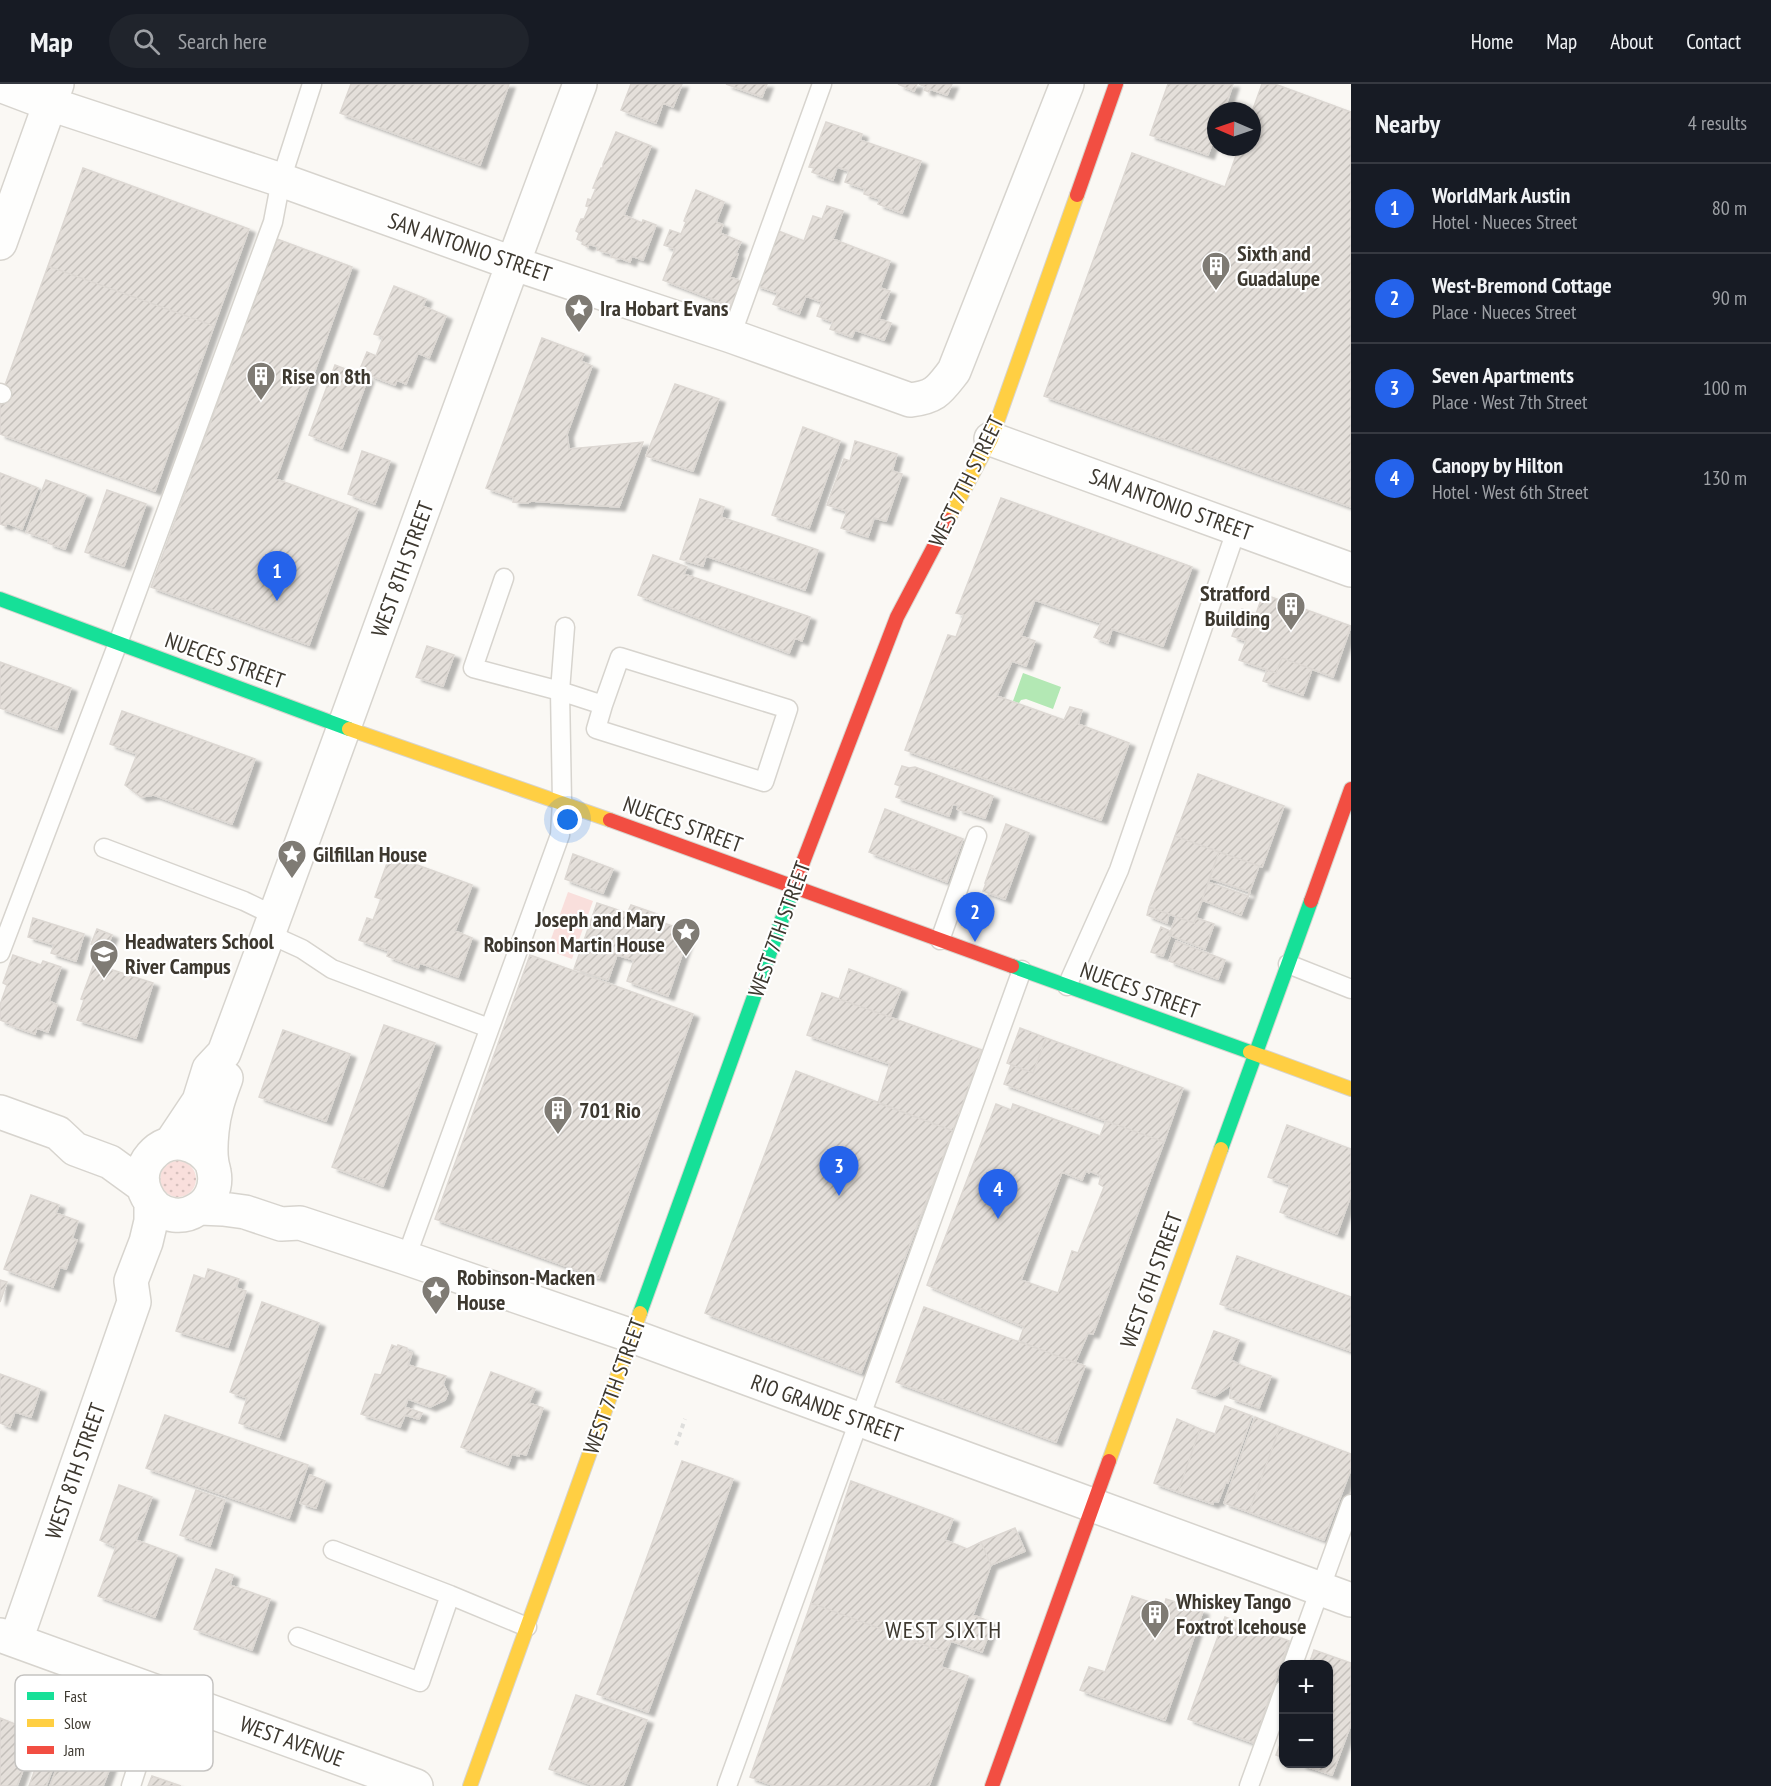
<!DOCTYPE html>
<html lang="en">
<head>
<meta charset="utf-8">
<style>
  body { margin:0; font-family:"PT Sans Narrow",sans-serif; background:#20242c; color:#f1f3f6 }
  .controls { position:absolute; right:18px; bottom:18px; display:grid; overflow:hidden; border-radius:12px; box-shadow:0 2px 4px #0004 }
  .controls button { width:54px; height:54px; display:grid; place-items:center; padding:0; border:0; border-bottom:2px solid #363941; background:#171b24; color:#f1f3f6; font:30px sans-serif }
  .compass { position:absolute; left:1207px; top:18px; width:54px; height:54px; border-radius:50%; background:#171b24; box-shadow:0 2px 4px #0004; rotate:272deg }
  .you { position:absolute; left:568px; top:736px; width:21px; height:21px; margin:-15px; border:4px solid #fff; border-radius:50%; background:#1a73e8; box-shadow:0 0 0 9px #1a73e833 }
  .badge { display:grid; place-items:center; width:39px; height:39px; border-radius:50%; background:#2563eb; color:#fff; font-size:20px; font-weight:700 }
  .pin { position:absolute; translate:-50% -50px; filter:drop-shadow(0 2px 3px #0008) }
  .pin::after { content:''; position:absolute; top:32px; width:21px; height:18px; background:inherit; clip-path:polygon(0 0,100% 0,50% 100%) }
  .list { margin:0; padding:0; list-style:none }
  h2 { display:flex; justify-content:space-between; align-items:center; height:78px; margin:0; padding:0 24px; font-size:26px }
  h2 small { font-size:20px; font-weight:400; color:#9ea1a6 }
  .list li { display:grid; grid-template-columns:39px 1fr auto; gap:18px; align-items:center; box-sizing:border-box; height:90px; padding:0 24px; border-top:2px solid #363941 }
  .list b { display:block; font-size:22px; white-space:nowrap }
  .list p { margin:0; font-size:20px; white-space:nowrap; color:#9ea1a6 }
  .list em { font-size:20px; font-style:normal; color:#9ea1a6 }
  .icon { flex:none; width:33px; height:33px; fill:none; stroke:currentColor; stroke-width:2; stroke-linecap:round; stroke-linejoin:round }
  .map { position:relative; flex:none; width:1351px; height:1702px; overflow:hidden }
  header { display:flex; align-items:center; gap:36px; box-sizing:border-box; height:84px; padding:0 30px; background:#171b24; border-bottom:2px solid #363941 }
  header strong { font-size:28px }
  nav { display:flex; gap:33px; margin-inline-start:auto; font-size:21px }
  .search { width:420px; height:54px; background:#20242c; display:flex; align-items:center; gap:15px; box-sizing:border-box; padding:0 21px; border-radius:33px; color:#9ea1a6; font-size:22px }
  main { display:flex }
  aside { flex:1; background:#171b24 }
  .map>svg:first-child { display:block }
  .grass { fill:url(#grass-dots) }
  .pitch { fill:#f9dfdc }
  .water { fill:#b3e8b4 }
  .building { fill:url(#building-hatch); stroke:#ddd8d3; stroke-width:1.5; fill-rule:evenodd; filter:url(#shadow) }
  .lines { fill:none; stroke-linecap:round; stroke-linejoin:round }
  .lane-casing { stroke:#d7d4ce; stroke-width:21 }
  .street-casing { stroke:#d7d4ce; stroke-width:36 }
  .fast-casing { stroke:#d7d4ce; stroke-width:16 }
  .slow-casing { stroke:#d7d4ce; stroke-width:16 }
  .jam-casing { stroke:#d7d4ce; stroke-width:16 }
  .path { stroke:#dededc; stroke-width:4; stroke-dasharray:4.5 4.5; stroke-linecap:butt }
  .lane { stroke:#fefefd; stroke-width:18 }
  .street { stroke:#fefefd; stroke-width:33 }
  .fast { stroke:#16e098; stroke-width:14 }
  .slow { stroke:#ffcf43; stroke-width:14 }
  .jam { stroke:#f24e42; stroke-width:14 }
  .labels { text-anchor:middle; stroke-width:4.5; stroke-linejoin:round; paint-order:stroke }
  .street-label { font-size:22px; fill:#3d382f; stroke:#fff }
  .poi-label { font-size:22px; font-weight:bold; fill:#3d382f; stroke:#fff; text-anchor:start }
  .neighbourhood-label { font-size:24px; letter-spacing:1.5px; fill:#3d382f; stroke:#fff }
  .key { fill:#fff; stroke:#c5c3c1; stroke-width:1.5 }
  .key-label { font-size:16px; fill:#3d382f }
</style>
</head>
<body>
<header>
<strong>Map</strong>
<div class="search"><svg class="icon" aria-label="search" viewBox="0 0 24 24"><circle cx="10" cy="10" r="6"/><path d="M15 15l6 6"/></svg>Search here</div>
<nav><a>Home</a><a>Map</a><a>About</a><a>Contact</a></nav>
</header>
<main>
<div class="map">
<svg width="1351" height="1702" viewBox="0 0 1351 1702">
  <defs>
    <pattern id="grass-dots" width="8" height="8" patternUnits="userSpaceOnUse" patternTransform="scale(1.5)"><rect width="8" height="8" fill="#f9dfdc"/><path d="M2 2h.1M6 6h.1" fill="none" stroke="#d6c0bd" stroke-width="1.8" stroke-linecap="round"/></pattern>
    <pattern id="building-hatch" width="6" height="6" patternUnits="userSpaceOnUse" patternTransform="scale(1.5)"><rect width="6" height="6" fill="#e4dfda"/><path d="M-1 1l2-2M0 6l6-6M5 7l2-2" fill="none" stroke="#c4c0bb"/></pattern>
    <filter id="shadow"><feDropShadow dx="6" dy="4" stdDeviation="1.5" flood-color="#0004"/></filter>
  </defs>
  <rect width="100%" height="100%" fill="#faf8f4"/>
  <path class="grass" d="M160 1095a18 18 0 1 1 36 0a18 18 0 1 1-36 0Z"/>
  <path class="pitch" d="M568 808 593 817 572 875 547 866Z"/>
  <path class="water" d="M1023 589 1061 603 1053 625 1026 615 1021 616 1019 619 1013 617Z"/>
  <path class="building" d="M351 0H509L480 81 340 29Z
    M631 0H682L673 23 663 19 656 39 621 26Z
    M726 0H767L762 13Z
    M898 0H917L914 7Z
    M919 0H952L947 11 930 5 929 8 924 6 926 3Z
    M1168 0H1233L1224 27H1216V49L1208 71 1150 51Z
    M1262 0H1275L1351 28V423L1044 312 1132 69 1225 103 1239 63H1252V28Z
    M826 38 862 50 860 56 921 77 902 129 878 120 880 115 864 110 865 105 845 98 849 87 837 83 833 96 812 88 814 84 809 83Z
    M616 48 651 62 624 131 642 139 643 136 656 141 643 176 632 172 630 178 620 174 619 175 611 173 612 170 597 166 598 163 589 160 588 163 582 160 583 158 577 155 579 149 576 147 581 135H584L589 123 586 122 588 115 591 116 596 104H593L601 84H603V80Z
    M83 84 249 145 214 242 48 182Z
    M696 106 724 118 716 138 723 141 720 149 741 158 736 169 738 170 730 193 743 198 733 223 663 196 675 165 664 161 670 146 681 150 686 138 684 137Z
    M827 122 843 127 833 155 890 177 880 204 890 207 879 235 891 239 884 256 855 246 852 253 830 245 833 238 817 232 822 218 806 212 799 230 773 220 778 209 755 201 776 146 804 157 813 132 822 135Z
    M277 155 352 183 276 395 358 425 309 561 151 503Z
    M48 182 214 242 155 407 0 350V315Z
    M394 202 426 215 423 222 446 232 429 274 418 269 406 300 397 296 395 301 369 291V289L360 285 367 268 376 272 383 253 374 250Z
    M542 254 584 270 581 277 592 282 567 350 569 365 643 358 619 423 531 417 528 419 513 418 514 414 486 404Z
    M335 281 368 294 342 364 309 351Z
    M675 300 719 315 693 387 646 372Z
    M803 343 840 357 809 444 772 431Z
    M855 357 897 370 892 387 902 390 886 437 874 434 868 453 841 444 847 427 827 421 844 375 850 377Z
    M362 367 390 377 375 420 348 410Z
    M0 389 38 404 22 445 7 439 6 442 0 440Z
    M46 396 86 411 65 465 48 459 49 456 26 448Z
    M107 406 146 420 124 482 85 468Z
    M1001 414 1192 483 1163 562 1112 545 1108 559 1094 553 1101 539 1035 516 1021 552 1035 557 1026 582 1012 577 997 612 1064 636 1070 623 1082 626 1078 640 1129 659 1101 736 905 666 948 551 956 553 964 531 956 529Z
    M700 415 724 423 721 433 818 466 805 506 706 472 703 482 680 475Z
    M653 471 687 483 684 490 810 533 802 557 795 554 789 569 638 511Z
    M1263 510 1351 542 1333 593 1282 574 1276 589 1239 576 1246 557 1232 552 1242 525 1256 530Z
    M427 562 454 571 443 602 416 593Z
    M1282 574 1312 585 1303 611 1263 597 1267 586 1276 589Z
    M0 578 71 604 57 645 0 624Z
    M122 627 255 675 232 740 154 711 141 713 125 701 137 670 110 660Z
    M902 682 909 684 915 683 993 712 985 734 957 725 959 722 953 720 949 732 896 713 900 702 895 700Z
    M1198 690 1284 722 1262 783 1175 752Z
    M885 725 963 755 947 798 869 768Z
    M1006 740 1029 749 1005 815 983 807 986 799H985Z
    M1175 752 1219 768 1194 839 1149 823Z
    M1219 768 1259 782 1248 812 1208 798Z
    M573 770 613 785 603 809 565 795Z
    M390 771 472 801 455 847 472 854 458 893 420 879 418 884 387 872 389 867 359 856 367 834 373 836 381 815 375 813Z
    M1210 794 1250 808 1241 831 1202 816Z
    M597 819 627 829 631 821 657 830 655 836 678 844 677 846 689 850 668 912 627 897 634 876 617 871 608 896 574 885Z
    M1149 823 1169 830 1167 839 1147 831Z
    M1176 833 1194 839 1196 834 1214 840 1205 865 1169 851Z
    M33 834 84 850 76 877 51 869 54 861 28 853Z
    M1161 843 1172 848 1163 872 1151 868Z
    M97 845 112 851 106 866 91 860Z
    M1176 857 1225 876 1218 895 1169 877Z
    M13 871 41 881 43 877 61 883 49 917 57 921 48 948 37 944 35 950 10 941 11 940 0 936V921L7 901 3 899Z
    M530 871 693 930 599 1194 435 1135Z
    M94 880 153 899 136 954 77 936 84 916 81 915Z
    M849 885 901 905 890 933 839 915Z
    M822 909 982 966 953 1047 878 1019 890 980 807 951Z
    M384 941 435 959 383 1102 332 1083Z
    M1020 944 1046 954 1033 989 1007 979Z
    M283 946 350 970 326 1037 259 1013Z
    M1046 954 1183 1004 1164 1058 1004 1000 1011 981 1033 989Z
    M796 987 953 1047 861 1289 705 1229Z
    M996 1020 1011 1026 1013 1020 1100 1052 1106 1037 1164 1058 1093 1250 1088 1249 1075 1279 1019 1257 1024 1243 927 1201ZM1086 1087 1089 1089 1090 1087 1101 1092 1099 1100 1104 1103 1078 1169 1072 1167 1058 1209 1021 1196 1062 1088 1082 1096Z
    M1287 1041 1351 1065V1111L1337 1150 1280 1128 1290 1101 1268 1093Z
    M31 1111 59 1121 56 1129 78 1137 72 1155 77 1156 66 1185 60 1183 53 1203 4 1185Z
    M1237 1172 1351 1213V1267L1220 1220Z
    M208 1185 239 1195 236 1204 246 1207 228 1263 176 1247 194 1191 205 1195Z
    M0 1196 7 1198 0 1218Z
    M262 1218 319 1239 279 1353 239 1339 247 1314 230 1308Z
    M924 1223 1085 1282 1056 1358 896 1298Z
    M1214 1247 1239 1256 1231 1276 1242 1282 1271 1292 1259 1324 1230 1314 1231 1301 1215 1312 1192 1304Z
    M392 1261 397 1263 398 1261 407 1264V1267L412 1269 408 1281 446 1292 443 1300 448 1309 445 1316 430 1323 408 1315 405 1323 422 1329 419 1335 405 1331 400 1343 361 1330 375 1290 381 1291Z
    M491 1288 535 1305 529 1319 543 1324 526 1371 520 1369 519 1372 512 1370 508 1381 461 1363Z
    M0 1290 40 1305 31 1333 15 1328 10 1343 0 1339Z
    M1225 1322 1252 1332 1228 1399 1226 1398 1218 1418 1214 1417 1213 1420 1178 1408 1200 1345 1215 1350Z
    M165 1331 308 1381 289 1434 146 1384Z
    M1255 1333 1280 1343 1249 1428 1224 1419Z
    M1177 1335 1200 1345 1178 1408 1154 1399Z
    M1280 1343 1351 1370V1385L1324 1456 1249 1428Z
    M682 1377 733 1395 648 1628 597 1610Z
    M310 1391 325 1397 316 1424 300 1419Z
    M851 1397 953 1435 945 1456 967 1465 981 1458 991 1481 973 1531 993 1539 982 1568 951 1557 946 1569 811 1519Z
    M119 1401 152 1413 136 1456 177 1471 155 1533 98 1512 116 1463 100 1456Z
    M196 1406 225 1416 210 1462 180 1451Z
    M1015 1444 1025 1467 991 1481 981 1458Z
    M216 1485 233 1491 230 1501 270 1515 252 1566 194 1545Z
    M1132 1512 1164 1523 1166 1515 1203 1527 1165 1636 1080 1606 1089 1583 1105 1588Z
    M811 1519 946 1569 941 1583 968 1592 929 1702H775L750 1693Z
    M1225 1533 1289 1557 1254 1659 1188 1635Z
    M1314 1566 1351 1579V1640L1332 1691 1300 1680H1328V1580H1309Z
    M576 1611 647 1636 623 1702H595L549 1685Z
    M0 1634 37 1649 17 1702H0Z
    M48 1650 64 1655 46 1702H29Z
    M1284 1650V1674L1276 1671Z
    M67 1658 101 1669 100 1672 113 1676 103 1702H50Z
    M152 1692 181 1702H148Z"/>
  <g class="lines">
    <g class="lane-casing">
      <path id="lane" d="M731 252 822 0
        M0 309 2 310
        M565 543 560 607 603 621 596 645 764 698 788 625 620 573 603 621
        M104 764 244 817 275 832
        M269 850 302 865 332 885 489 944
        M940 856 977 752
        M0 869 118 559 273 138 281 96 312 0
        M1288 880 1351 905
        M1067 902 1119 786 1237 444
        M406 1174 560 751 562 718 560 607 473 584 504 494
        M450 1511 527 1543
        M298 1553 420 1598 450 1511 333 1466
        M1293 1580 1351 1420
        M131 1702 146 1655 164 1610
        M727 1702 1022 886
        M1249 1702 1284 1606"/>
    </g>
    <g class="street-casing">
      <path id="street" d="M0 1 50 20 281 96 512 179 731 252 910 316C936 313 939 306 954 287L1067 0
        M0 159 57 0
        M991 355 1351 486
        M0 1028 58 1049 75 1065 110 1078 143 1102
        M171 1059 199 1017 209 985 224 969C345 647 458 322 580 0
        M212 1079C198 1058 169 1050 151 1072 132 1093 147 1128 174 1131 182 1132 190 1130 196 1126 210 1119 217 1103 214 1088 214 1087 212 1080 212 1079 210 1069 211 1057 212 1047 214 1027 219 1013 226 994
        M200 1124 223 1125 245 1128 281 1140 300 1139 406 1174 632 1252 1351 1516
        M0 1551 416 1702
        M16 1556 134 1218 131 1197 146 1158 151 1137V1118"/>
    </g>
    <g class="fast-casing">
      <path id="fast" d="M0 515 349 645
        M1012 882 1250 968
        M1221 1065 1311 817
        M640 1229 795 799"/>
    </g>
    <g class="slow-casing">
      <path id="slow" d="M948 436 991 355 1077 111
        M349 645 610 736
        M1250 968 1351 1005
        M1109 1377 1221 1065
        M470 1702 640 1229"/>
    </g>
    <g class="jam-casing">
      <path id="jam" d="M1077 111 1116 0
        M610 736 1012 882
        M795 799 897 533 948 436
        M1311 817 1351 705
        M992 1702 1109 1377"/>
    </g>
    <path class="path" d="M676 1361 685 1335"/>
    <use href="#lane" class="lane"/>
    <use href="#street" class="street"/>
    <use href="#fast" class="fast"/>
    <use href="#slow" class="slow"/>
    <use href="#jam" class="jam"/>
  </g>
  <defs>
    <g id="building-pin" transform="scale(1.5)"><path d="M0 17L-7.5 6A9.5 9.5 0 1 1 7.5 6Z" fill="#7f7b74" stroke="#fff"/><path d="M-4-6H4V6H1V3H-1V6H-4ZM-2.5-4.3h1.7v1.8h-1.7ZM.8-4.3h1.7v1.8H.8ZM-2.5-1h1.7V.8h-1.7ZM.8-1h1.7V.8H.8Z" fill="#fff"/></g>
    <g id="sight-pin" transform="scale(1.5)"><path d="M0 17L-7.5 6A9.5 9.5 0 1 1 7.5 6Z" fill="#7f7b74" stroke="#fff"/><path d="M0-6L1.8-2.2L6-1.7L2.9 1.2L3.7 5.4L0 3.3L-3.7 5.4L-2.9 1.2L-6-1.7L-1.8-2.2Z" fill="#fff"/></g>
    <g id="school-pin" transform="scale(1.5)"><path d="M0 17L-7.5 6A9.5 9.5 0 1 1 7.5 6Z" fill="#7f7b74" stroke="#fff"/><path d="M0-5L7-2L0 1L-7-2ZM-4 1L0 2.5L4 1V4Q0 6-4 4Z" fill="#fff"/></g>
  </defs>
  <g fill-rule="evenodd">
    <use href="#building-pin" x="1216" y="182"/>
    <use href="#sight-pin" x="579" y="224"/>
    <use href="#building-pin" x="261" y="292"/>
    <use href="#building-pin" x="1291" y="522"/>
    <use href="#sight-pin" x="292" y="770"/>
    <use href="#sight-pin" x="686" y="848"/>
    <use href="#school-pin" x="104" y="870"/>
    <use href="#building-pin" x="558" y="1026"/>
    <use href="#sight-pin" x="436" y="1206"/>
    <use href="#building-pin" x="1155" y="1530"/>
  </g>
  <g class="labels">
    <g class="street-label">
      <text transform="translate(470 163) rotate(19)" y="8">SAN ANTONIO STREET</text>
      <text transform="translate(966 397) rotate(-64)" y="8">WEST 7TH STREET</text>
      <text transform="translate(1171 420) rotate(20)" y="8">SAN ANTONIO STREET</text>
      <text transform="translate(402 485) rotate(-70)" y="8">WEST 8TH STREET</text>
      <text transform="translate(225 576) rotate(20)" y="8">NUECES STREET</text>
      <text transform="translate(683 740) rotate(20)" y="8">NUECES STREET</text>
      <text transform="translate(779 845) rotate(-70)" y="8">WEST 7TH STREET</text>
      <text transform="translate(1140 906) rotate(20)" y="8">NUECES STREET</text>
      <text transform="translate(1151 1196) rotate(-70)" y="8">WEST 6TH STREET</text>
      <text transform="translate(614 1302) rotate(-70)" y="8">WEST 7TH STREET</text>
      <text transform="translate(827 1324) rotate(20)" y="8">RIO GRANDE STREET</text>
      <text transform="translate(75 1387) rotate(-71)" y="8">WEST 8TH STREET</text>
      <text transform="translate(292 1657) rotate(20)" y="8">WEST AVENUE</text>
    </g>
    <g class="poi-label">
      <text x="1237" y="177">Sixth and<tspan x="1237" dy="25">Guadalupe</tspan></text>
      <text x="600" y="232">Ira Hobart Evans</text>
      <text x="282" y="300">Rise on 8th</text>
      <text x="1270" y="517" text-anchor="end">Stratford<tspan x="1270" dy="25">Building</tspan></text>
      <text x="313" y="778">Gilfillan House</text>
      <text x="665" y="843" text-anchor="end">Joseph and Mary<tspan x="665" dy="25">Robinson Martin House</tspan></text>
      <text x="125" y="865">Headwaters School<tspan x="125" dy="25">River Campus</tspan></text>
      <text x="579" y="1034">701 Rio</text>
      <text x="457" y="1201">Robinson-Macken<tspan x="457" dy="25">House</tspan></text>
      <text x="1176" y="1525">Whiskey Tango<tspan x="1176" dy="25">Foxtrot Icehouse</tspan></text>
    </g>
    <g class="neighbourhood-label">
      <text x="944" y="1554">WEST SIXTH</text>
    </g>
  </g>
  <rect x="15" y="1591" width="198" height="96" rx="9" class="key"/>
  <rect x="27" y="1608" width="27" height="8" fill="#16e098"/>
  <rect x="27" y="1635" width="27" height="8" fill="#ffcf43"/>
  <rect x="27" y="1662" width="27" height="8" fill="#f24e42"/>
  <g class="key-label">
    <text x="64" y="1618">Fast</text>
    <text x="64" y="1645">Slow</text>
    <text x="64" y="1672">Jam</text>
  </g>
</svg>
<div class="controls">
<button>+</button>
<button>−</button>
</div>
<svg class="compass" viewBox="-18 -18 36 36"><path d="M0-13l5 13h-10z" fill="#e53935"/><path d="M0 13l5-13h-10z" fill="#9ea1a6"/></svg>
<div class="you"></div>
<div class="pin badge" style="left:277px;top:517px">1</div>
<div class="pin badge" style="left:975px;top:858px">2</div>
<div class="pin badge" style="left:839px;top:1112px">3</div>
<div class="pin badge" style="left:998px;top:1135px">4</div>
</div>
<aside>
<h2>Nearby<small>4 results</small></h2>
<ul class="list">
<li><span class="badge">1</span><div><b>WorldMark Austin</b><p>Hotel · Nueces Street</p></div><em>80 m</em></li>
<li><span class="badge">2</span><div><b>West-Bremond Cottage</b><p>Place · Nueces Street</p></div><em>90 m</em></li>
<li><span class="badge">3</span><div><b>Seven Apartments</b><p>Place · West 7th Street</p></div><em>100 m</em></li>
<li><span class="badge">4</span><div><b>Canopy by Hilton</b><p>Hotel · West 6th Street</p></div><em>130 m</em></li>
</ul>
</aside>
</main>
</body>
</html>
